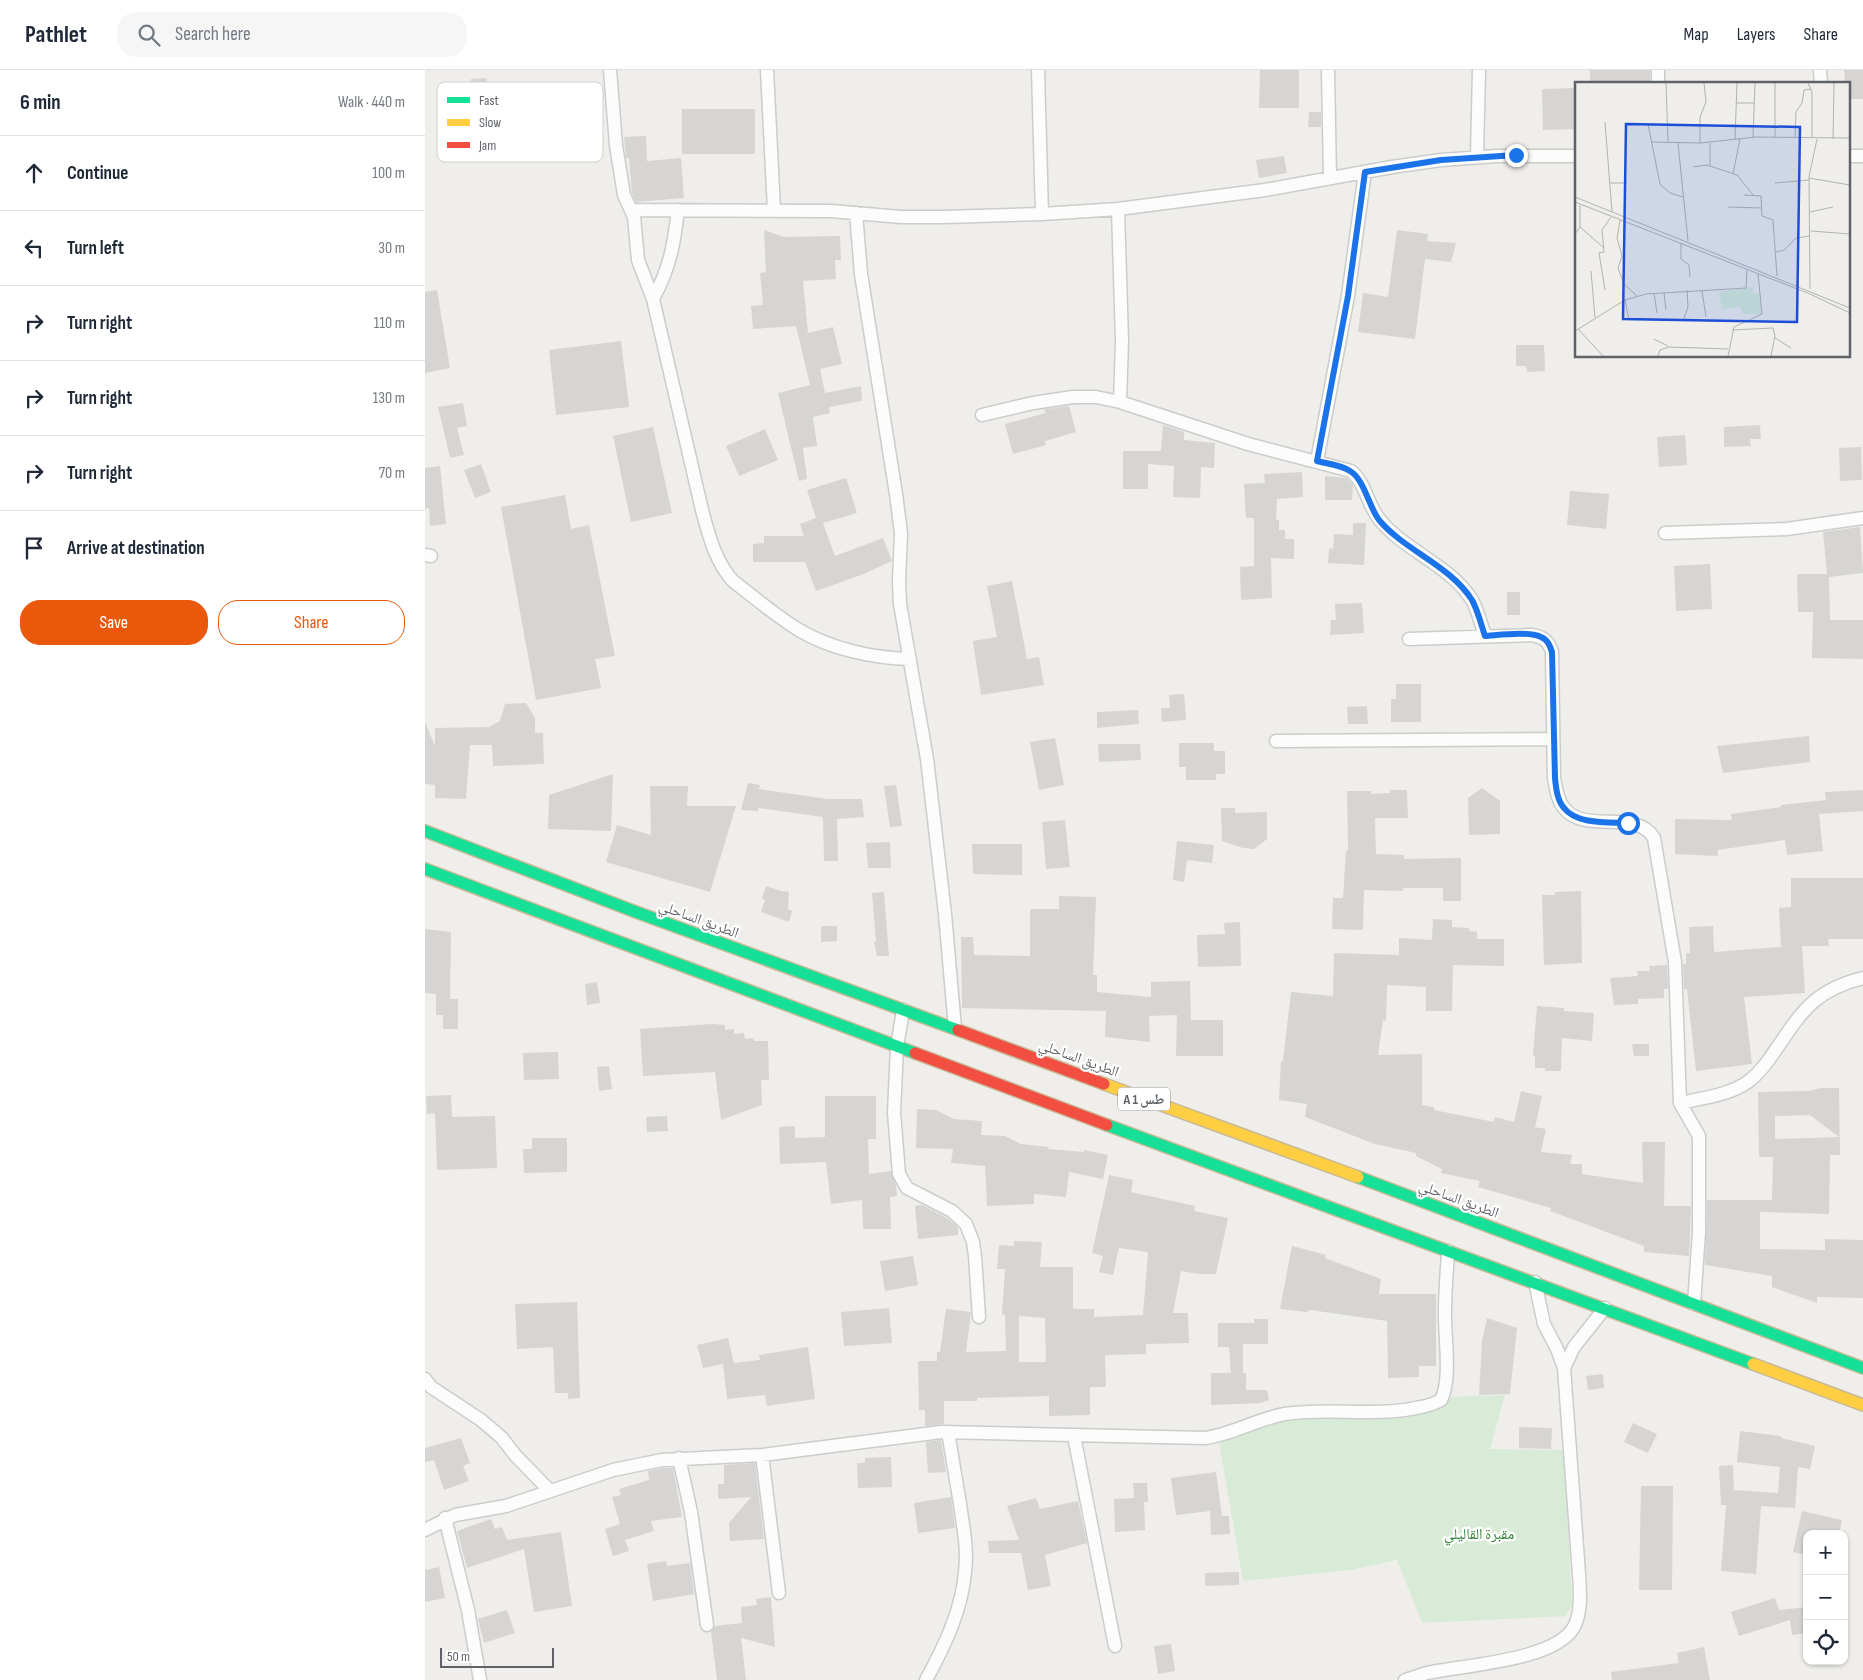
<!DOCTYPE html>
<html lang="en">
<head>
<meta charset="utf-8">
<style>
  body { margin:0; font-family:"Sofia Sans Condensed","Noto Naskh Arabic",sans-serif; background:#f6f6f7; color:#1f2937 }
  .controls { position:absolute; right:15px; bottom:15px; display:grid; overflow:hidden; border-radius:10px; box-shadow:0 1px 4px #0004 }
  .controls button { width:45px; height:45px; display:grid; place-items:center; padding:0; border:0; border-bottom:1px solid #e0e1e3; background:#fff; color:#1f2937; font:25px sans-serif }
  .scale { position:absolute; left:15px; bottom:12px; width:114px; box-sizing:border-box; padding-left:5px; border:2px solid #5f6368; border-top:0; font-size:14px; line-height:18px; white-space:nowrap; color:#5f6368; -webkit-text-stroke:4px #fff; paint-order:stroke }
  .stop { position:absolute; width:15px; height:15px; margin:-11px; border:4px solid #1a73e8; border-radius:50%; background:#fff }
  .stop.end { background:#1a73e8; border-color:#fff; box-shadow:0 1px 5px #0008 }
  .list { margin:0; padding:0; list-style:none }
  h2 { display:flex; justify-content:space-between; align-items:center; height:65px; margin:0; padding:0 20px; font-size:21px }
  h2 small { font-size:16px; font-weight:400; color:#747a83 }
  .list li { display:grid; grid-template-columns:32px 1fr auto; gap:15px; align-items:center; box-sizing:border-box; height:75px; padding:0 20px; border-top:1px solid #e0e1e3 }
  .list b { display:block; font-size:19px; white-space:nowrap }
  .list em { font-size:16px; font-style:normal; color:#747a83 }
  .actions { display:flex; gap:10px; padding:15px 20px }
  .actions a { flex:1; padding:11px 0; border:1px solid #ea580c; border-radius:20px; text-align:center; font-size:18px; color:#ea580c }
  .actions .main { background:#ea580c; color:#fff }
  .icon { flex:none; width:28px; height:28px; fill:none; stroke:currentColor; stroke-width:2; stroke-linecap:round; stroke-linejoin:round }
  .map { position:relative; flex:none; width:1438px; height:1610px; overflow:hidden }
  header { display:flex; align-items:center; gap:30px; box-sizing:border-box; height:70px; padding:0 25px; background:#fff; border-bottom:1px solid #e0e1e3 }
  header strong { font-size:24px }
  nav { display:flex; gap:28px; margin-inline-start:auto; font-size:18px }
  .search { width:350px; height:45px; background:#f6f6f7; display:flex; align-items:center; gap:12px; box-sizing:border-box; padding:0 18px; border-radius:20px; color:#747a83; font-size:19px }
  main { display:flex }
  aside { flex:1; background:#fff }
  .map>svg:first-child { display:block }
  .green { fill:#d8ebd6 }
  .building { fill:#d6d5d3; fill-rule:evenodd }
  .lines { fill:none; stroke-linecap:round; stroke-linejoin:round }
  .street-casing { stroke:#cbcccc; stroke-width:15 }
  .fast-casing { stroke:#c8b996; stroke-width:14 }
  .slow-casing { stroke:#c8b996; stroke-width:14 }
  .jam-casing { stroke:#c8b996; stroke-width:14 }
  .street { stroke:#fdfcfc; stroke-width:12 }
  .fast { stroke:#16e098; stroke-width:11 }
  .slow { stroke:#ffcf43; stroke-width:11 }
  .jam { stroke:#f24e42; stroke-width:11 }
  .route { stroke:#1a73e8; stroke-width:6 }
  .labels { text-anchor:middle; stroke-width:4.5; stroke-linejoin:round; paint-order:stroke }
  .shield { fill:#fff; stroke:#8f9295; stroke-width:1 }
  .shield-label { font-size:14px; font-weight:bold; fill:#5f6368 }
  .street-label { font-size:15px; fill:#5f6368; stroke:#fff }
  .park-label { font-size:15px; fill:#348238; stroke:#fff }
  .inset-road { fill:none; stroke:#b1b2b2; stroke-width:1 }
  .view { fill:#1d4ed8; fill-opacity:0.15; stroke:#1d4ed8; stroke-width:2.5 }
  .inset-edge { fill:none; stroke:#5f6368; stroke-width:2.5 }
  .key { fill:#fff; stroke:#cfd0d2; stroke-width:1 }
  .key-label { font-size:14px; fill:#5f6368 }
</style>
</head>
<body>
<header>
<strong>Pathlet</strong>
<div class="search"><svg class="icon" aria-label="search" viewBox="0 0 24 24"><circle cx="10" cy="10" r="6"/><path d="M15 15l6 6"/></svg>Search here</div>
<nav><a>Map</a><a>Layers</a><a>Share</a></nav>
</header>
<main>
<aside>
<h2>6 min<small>Walk · 440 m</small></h2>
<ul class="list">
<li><svg class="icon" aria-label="ahead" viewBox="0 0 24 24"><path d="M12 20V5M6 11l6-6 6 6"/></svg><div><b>Continue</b></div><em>100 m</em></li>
<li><svg class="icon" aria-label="left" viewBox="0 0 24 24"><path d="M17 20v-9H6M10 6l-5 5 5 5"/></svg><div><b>Turn left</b></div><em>30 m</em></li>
<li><svg class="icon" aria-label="right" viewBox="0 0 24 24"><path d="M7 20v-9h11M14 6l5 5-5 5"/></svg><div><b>Turn right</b></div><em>110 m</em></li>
<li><svg class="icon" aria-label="right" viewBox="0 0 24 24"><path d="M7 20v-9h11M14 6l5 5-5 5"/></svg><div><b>Turn right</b></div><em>130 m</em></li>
<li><svg class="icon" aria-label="right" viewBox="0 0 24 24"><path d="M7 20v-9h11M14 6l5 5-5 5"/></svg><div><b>Turn right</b></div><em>70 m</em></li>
<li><svg class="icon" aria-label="arrive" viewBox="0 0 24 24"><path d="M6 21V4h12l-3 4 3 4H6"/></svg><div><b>Arrive at destination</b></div></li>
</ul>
<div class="actions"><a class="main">Save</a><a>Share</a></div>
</aside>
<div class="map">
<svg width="1438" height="1610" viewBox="0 0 1438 1610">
  <rect width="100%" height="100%" fill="#efeeea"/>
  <path class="green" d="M1080 1325 1065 1379 1139 1380 1147 1535 1141 1546 997 1553 972 1490 925 1500 818 1511 794 1372 858 1349 914 1345 937 1349 984 1347 1004 1340 1028 1327Z"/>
  <path class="building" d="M835 0H874V38H834Z
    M1165 0H1225V11L1165 12Z
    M1419 0H1438V29H1424V14H1420Z
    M61 8 65 50 49 51 46 9Z
    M1152 18V59L1118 60 1117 19Z
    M257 39H330V84H257Z
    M884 42H896V57H883Z
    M221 66 222 91 256 88 259 128 211 132 207 123 204 88H201L199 67Z
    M859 86 862 103 834 108 831 90Z
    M339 160 359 167 415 166 416 190H410L411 209 378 211 383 263 408 257 417 294 395 299 400 323 436 316 437 331 404 337 405 343 388 347 392 376 378 378 382 409 374 411 353 323 385 315 371 256 328 259 326 236 338 235 335 203 341 202Z
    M972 160 1003 164 1002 171 1031 173 1026 192 1000 189 990 269 933 262 938 223 963 227Z
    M12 220 25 298 0 303V222Z
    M196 271 204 337 131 345 124 280Z
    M1091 275H1119L1120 301 1102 302 1101 296H1091Z
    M38 333 42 356 32 358 39 385 25 388 13 337Z
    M644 336 651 362 620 371 621 375 588 384 580 354 621 343 619 340 621 339Z
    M738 355 759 362V370L790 373 789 398 776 397 775 428 748 427 749 396 723 394V419H698V381H736Z
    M1335 355 1336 369H1325L1326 376 1299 377V357Z
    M228 357 247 443 206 452 188 366Z
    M340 359 353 390 314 406 301 376Z
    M1260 365 1262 395 1234 397 1232 367Z
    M1436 377 1437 410 1415 411 1414 378Z
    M56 394 66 422 50 428 39 400Z
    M15 396 21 454 5 456 4 438 0 439V398Z
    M877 402 878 427 852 429 851 450H854V460H860V469H869V489L846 488 847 528 816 530 815 497 829 496V448H821L819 414 840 413 839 404Z
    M900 406 922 408 928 415 927 430H900Z
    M421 408 432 443 398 453 410 486 458 468 467 491 436 505 391 521 380 492H328V474L339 473V466H379L375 454 391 448 382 420Z
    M1145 421 1184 424 1181 459 1142 455Z
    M140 425 146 459 164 455 190 586 170 589 176 618 111 630 76 437Z
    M928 453H941L939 495 903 493 904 478 908 479 909 464 928 465Z
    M1435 457 1438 503 1404 507 1405 550H1438V589L1387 588 1388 542H1373L1372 504H1402L1398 462Z
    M1285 494 1287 539 1251 541 1249 496Z
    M587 511 602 589 614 587 619 615 556 625 548 571 572 567 562 516Z
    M1082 522H1095V545H1082Z
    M937 533 939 563 905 565 906 550H911L910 534Z
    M971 614H996V652H966V629H971Z
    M759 624 761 650 737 652 736 638H745L744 625Z
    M101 633 110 648V663H118L119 694 68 696 67 675H45L41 729 10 728V715L0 714V652L10 676V658L64 657 75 651 80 634Z
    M942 636 943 654H923L922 637Z
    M713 640 714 654 672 658V642Z
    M1384 666 1385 692 1298 703 1292 676Z
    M630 668 639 715 614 720 605 672Z
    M754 673H789V681H800V704H791V710H761V697H754Z
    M673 674H715L716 690 674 692Z
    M188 704 186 761 123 759 124 725Z
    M323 713 335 715 334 719 402 729H437L439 747 412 749 413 791H399L398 747 333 738V741L316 740Z
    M471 715 477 756 465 757 459 716Z
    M225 716H263L262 736H311L285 822 181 792 192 755 226 765Z
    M1057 718 1075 731V764L1044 765 1043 728Z
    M965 720H982L983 748H950L951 784 979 785V789L1036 788V831H1018V818H978V821L939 820 938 860 907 859 908 828H918L921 781H923L922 721H946V724L965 723Z
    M1438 720V741L1394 744 1398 781 1362 785 1360 770 1293 780V786L1250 784V749L1307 750 1306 744 1356 737V735L1401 730 1400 722Z
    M796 738H810V743L842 742V769L829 779 818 778 797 771Z
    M640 750 645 797 621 799 617 752Z
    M752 771 789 775 787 793 762 790 759 812 748 810Z
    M465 772 466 798H443L441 773Z
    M547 774H597V805L548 804Z
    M1366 808H1438V869H1403L1404 876H1377L1380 923 1319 927 1327 994 1271 1001 1262 919H1259L1258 894H1261V883H1265L1264 857 1288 856 1289 882 1356 877 1354 838 1366 837Z
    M341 816 356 821 364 822 363 839 367 841 364 852 336 842 340 830 337 829Z
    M1156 821 1157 893 1119 895 1117 825H1130V822Z
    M459 822 464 886H452L449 872H451L447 823Z
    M634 826 671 827 668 905H672V922L726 927V912L765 911 766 950H798V986H751L752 945 724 946 725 972 680 967 681 941 537 938 536 867H548L549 885 605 886V839H634Z
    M1008 849 1027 850V857L1044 858V861L1052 862V869H1079V896L1028 895 1027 941H1001V917L962 915 961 951 958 950 953 985 997 984V1035L1009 1037V1040L1069 1052 1070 1047 1089 1052 1096 1021 1117 1026 1110 1057 1121 1059 1116 1082 1147 1085 1145 1094H1157V1104L1218 1113 1217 1072H1240L1239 1136H1266L1264 1186 1219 1182V1176L1125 1141 1126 1138 1053 1117 1055 1111 1016 1103 1017 1099 991 1086V1083L950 1074 880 1047 882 1034 854 1030 856 991H858L866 922 908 926 909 883 974 885V868L1007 870Z
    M815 852 816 896 773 897 772 865 800 864 799 853Z
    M396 856H412V871L396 872Z
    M0 859 26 862 25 929H33V959H18V945H11V924L0 923Z
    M1242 895 1243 919H1239V928L1213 929V934L1189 935 1185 908 1213 906 1212 901H1225L1224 896Z
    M172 912 175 933 162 935 160 914Z
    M1112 936 1139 938V941L1169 943 1167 971 1137 968 1136 1001H1120V998H1110V986H1108Z
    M287 954 300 955V960L309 959V964L319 963 320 969 328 968 329 971H343L344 1010H336L337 1035 296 1050 290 1002 218 1006 215 959Z
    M1207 974H1224V986H1209Z
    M133 982 134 1009 99 1010 98 983Z
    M184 996 187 1019 174 1021 172 997Z
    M1396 1018H1414L1415 1085H1405L1404 1144 1335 1142V1179L1400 1180V1169L1438 1170V1228L1392 1227V1233L1347 1217V1206L1280 1195 1282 1130H1347L1348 1087H1334L1333 1022 1384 1021ZM1385 1045 1414 1067 1350 1069V1046Z
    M26 1025 27 1047 70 1046 72 1098 12 1100 10 1043 2 1044 1 1026Z
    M400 1026H451V1069H443L444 1104 466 1101 471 1115 472 1126 465 1127 466 1159H438L437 1130 406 1134 401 1092 355 1094 354 1057 370 1056V1068L400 1067Z
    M492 1039 511 1040 529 1049 557 1051 556 1065 580 1066 596 1074 624 1077 623 1079 659 1082V1080L683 1085 678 1109 644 1102 641 1127 609 1124V1134L562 1136 560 1096 526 1093 528 1079 491 1078Z
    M242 1046 243 1061 222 1062 221 1047Z
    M107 1068H142V1102L99 1103 98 1079H107Z
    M684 1105 708 1110 706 1122 770 1136 769 1141 803 1148 791 1204H774L756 1201 748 1243H763L764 1273 721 1274V1284L680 1285 681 1317H665V1345L624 1346V1326L552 1328V1331H519V1354L500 1356V1340H494L493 1291H512V1282H515L521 1239 546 1242 541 1282 581 1281 580 1245 577 1244 580 1199H572L574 1175 589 1176V1171L617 1172 615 1197H648V1239H669V1247L718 1245 723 1182 694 1178 688 1205 674 1202 678 1186 667 1183ZM594 1246 620 1248 621 1292H594Z
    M497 1135 522 1148 533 1157V1165L493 1169 490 1136Z
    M867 1176 901 1185 900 1188 956 1209 954 1224H1011V1296H994V1307L963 1308 962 1251 885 1240 882 1242 855 1239Z
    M488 1186 493 1215 460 1221 455 1191Z
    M152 1232 155 1328 143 1329V1323H130L128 1277 92 1279 90 1234Z
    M464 1238 467 1273 419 1276 416 1242Z
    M1062 1248 1092 1258 1085 1324 1054 1325 1057 1271Z
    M829 1249H843V1274H818V1303H821V1320H842L844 1330 836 1333 786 1335V1303H806L804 1277H793V1253H829Z
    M303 1268 309 1293 335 1290 334 1285 383 1277 390 1329 342 1336 340 1325 302 1329 298 1294 278 1298 272 1275Z
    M1178 1304 1179 1318 1163 1320 1161 1306Z
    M1208 1353 1232 1364 1223 1383 1199 1372Z
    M1094 1357 1127 1358 1126 1379 1094 1378Z
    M1315 1361 1356 1366V1368L1390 1376 1385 1399 1373 1397 1370 1438 1336 1436 1331 1504 1296 1501 1301 1435H1296L1294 1396 1308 1395 1309 1420 1353 1423 1355 1397 1312 1392Z
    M36 1368 45 1393 38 1396 44 1411 19 1420 9 1390 0 1392V1378Z
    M516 1370 521 1402 503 1403 501 1372Z
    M466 1387 467 1417 433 1418 432 1393H440V1388Z
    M330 1393 339 1469 305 1471 304 1453 326 1427 293 1429V1414H299V1395Z
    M238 1398H248L257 1447 226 1451 229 1461 200 1470 204 1481 188 1486 180 1459 195 1454 187 1427 196 1425 194 1419 224 1410 223 1401Z
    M791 1402 797 1446H804L805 1464 786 1465 785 1441 751 1445 746 1408Z
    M708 1413H722L723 1432H719L720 1460 690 1462 689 1429 709 1428Z
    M1216 1416H1248L1247 1520H1214Z
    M526 1427 530 1458 493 1463 489 1433Z
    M611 1428 615 1439 653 1431 662 1473 620 1485 626 1516 603 1520 596 1483H564L563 1471 594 1470 582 1436Z
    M1377 1441 1417 1450 1414 1464H1382V1485L1368 1482Z
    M66 1449 70 1459 77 1457 82 1470 136 1462 147 1536 109 1542 99 1479 42 1498 32 1461Z
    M241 1491 242 1496 265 1493 269 1524 228 1531 222 1494Z
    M14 1497 20 1528 0 1532V1500Z
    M814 1502V1515L780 1516V1503Z
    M346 1527 350 1577 316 1568 321 1610H292L286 1562 290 1556 317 1553 316 1537 332 1535 331 1529Z
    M1350 1528 1354 1540 1382 1537V1563L1367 1565 1365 1550 1314 1566 1306 1542Z
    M82 1540 90 1563 59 1573 53 1549Z
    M746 1574 750 1601 733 1604 729 1576Z
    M1279 1577 1285 1610H1187L1186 1602 1254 1593 1252 1583Z"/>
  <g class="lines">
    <g class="street-casing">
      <path id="street" d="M185 0 191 75 199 125 209 147 213 190 228 229 277 440C284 466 290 491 308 511 330 528 351 546 374 560 406 579 447 588 485 589
        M342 0 349 140
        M613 0 617 144
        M903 0 905 108
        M1233 0V14
        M1395 0 1396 14
        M1052 86 1054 0
        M1424 86H1438
        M693 139 697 271 695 332
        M207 140 406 141 476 147H519L617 144 693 139 840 120 967 97 1016 90 1072 86H1152
        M431 143 436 204 471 424 476 463 474 512 475 534 502 689 520 844 530 958
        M228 229C245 198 249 174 253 140
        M557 345 608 333 648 327H671L695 332 823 374 926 401C941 413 942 435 955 450 980 481 1025 495 1047 530 1053 541 1056 554 1060 566
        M892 391 923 226 940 102
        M1240 463 1362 459 1438 448
        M0 485 6 486
        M984 569 1107 565C1119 567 1124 572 1127 582L1129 708C1131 718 1132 730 1139 738 1160 765 1211 738 1229 768L1250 892 1255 1033 1274 1066V1162L1269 1234
        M851 671 1128 669
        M478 940 472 977 469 1043 474 1104 482 1118 527 1141 541 1154 548 1172 550 1186 554 1247
        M1255 1033C1277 1028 1306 1025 1324 1011 1337 1001 1345 988 1354 975 1379 938 1393 919 1438 908
        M1139 1298 1149 1277 1180 1238
        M0 1309 6 1317 56 1350 77 1368 90 1385 125 1421
        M649 1366 690 1576
        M337 1385 354 1523
        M254 1388 266 1442 282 1555
        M20 1448 43 1540 55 1610
        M0 1460 30 1445 81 1436 188 1400 237 1390 337 1385 516 1362 780 1368C808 1364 832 1349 860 1344 904 1337 947 1347 991 1338 1000 1336 1008 1335 1016 1330 1027 1309 1019 1264 1020 1240 1020 1221 1022 1201 1023 1181
        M501 1610C519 1577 537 1540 540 1502 543 1479 538 1456 535 1434 531 1410 527 1386 523 1362
        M980 1610C988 1608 995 1605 1002 1603 1038 1595 1130 1591 1149 1557 1157 1541 1155 1521 1154 1504L1139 1298 1132 1279 1119 1254 1110 1212"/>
    </g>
    <g class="fast-casing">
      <path id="fast" d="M0 761 211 842 533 960
        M0 799 490 983
        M682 1055 1328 1294
        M933 1107 1438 1298"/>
    </g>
    <g class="slow-casing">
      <path id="slow" d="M679 1014 933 1107
        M1328 1294 1438 1335"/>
    </g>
    <g class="jam-casing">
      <path id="jam" d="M533 960 679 1014
        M490 983 682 1055"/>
    </g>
    <use href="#street" class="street"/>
    <use href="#fast" class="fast"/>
    <use href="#slow" class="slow"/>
    <use href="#jam" class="jam"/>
  </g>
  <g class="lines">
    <path class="route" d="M1091 85 1016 90 940 102 923 226 892 391C903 394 916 395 925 401 939 409 944 437 954 450 980 481 1025 495 1047 530 1053 541 1056 554 1060 566 1075 565 1103 561 1116 567 1123 570 1125 576 1127 582L1130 708C1131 718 1132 730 1139 738 1152 755 1184 752 1203 753"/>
  </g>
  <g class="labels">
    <rect class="shield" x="693" y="1017.5" width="52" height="23" rx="4"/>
    <g class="shield-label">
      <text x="719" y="1034">A 1 طس</text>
    </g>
    <g class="street-label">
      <text transform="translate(274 849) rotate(20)" y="5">الطريق الساحلي</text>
      <text transform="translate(654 988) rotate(20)" y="5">الطريق الساحلي</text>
      <text transform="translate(1034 1129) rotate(20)" y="5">الطريق الساحلي</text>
    </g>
    <g class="park-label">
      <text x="1054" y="1469">مقبرة القاليلي</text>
    </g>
  </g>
  <g transform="translate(1150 12)">
    <rect width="275" height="275" fill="#efeeea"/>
    <path d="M179 205 177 211 186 212V232H169L165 225 147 227 144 210Z" fill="#d8ebd6"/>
    <path class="inset-road" d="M91 1 93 60M233 1 237 10V56M161 21H179M30 40 37 130M73 42 85 102 95 111 108 115M178 55 180 1M200 55V1M220 56 221 30 227 21 229 8 236 7M160 57 162 1M258 57 259 1M76 60 125 61 181 55 275 56M103 61 113 159M125 61V35L131 20 129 1M135 84V61M118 85 132 83 162 93 178 113M158 92 165 57M234 96 275 103M35 101H51M200 101 234 98M169 113 186 114 187 134 198 138 202 194M0 115 275 226M0 120 235 212 275 231M153 125 186 126M235 130 258 125M45 138 42 156 47 174 43 186 49 202 63 215M5 145 29 166M236 149 275 152M0 152 5 145V123M106 161V177L114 183 115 195M201 170 209 168 221 156 235 154M16 189 20 236M235 207 234 95 242 57M30 208 24 171 29 170 27 148 36 135M127 209 131 235M79 211 82 231M89 211 91 228M50 218 54 238M108 239 113 225 112 208M3 247 28 274M157 248 198 246 200 254 196 274M0 249 50 218 71 212 171 206 172 188M200 256 216 266M79 257 93 264M83 274 85 268 94 265 153 267M153 274 159 245 187 232 183 192"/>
    <path class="view" d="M51 42 225 45 222 240 48 237Z"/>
    <rect width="275" height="275" class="inset-edge"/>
  </g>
  <rect x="12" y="12" width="166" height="80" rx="8" class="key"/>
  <rect x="22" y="27" width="23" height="6" fill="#16e098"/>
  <rect x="22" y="49" width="23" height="7" fill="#ffcf43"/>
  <rect x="22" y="72" width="23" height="6" fill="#f24e42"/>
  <g class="key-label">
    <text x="54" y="35">Fast</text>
    <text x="54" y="57">Slow</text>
    <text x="54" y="80">Jam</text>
  </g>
</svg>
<div class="controls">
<button>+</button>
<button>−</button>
<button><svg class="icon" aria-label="locate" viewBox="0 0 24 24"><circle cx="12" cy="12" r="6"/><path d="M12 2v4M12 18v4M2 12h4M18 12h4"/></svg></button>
</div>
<div class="scale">50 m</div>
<div class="stop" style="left:1203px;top:753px"></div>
<div class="stop end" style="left:1091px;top:85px"></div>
</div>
</main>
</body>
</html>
